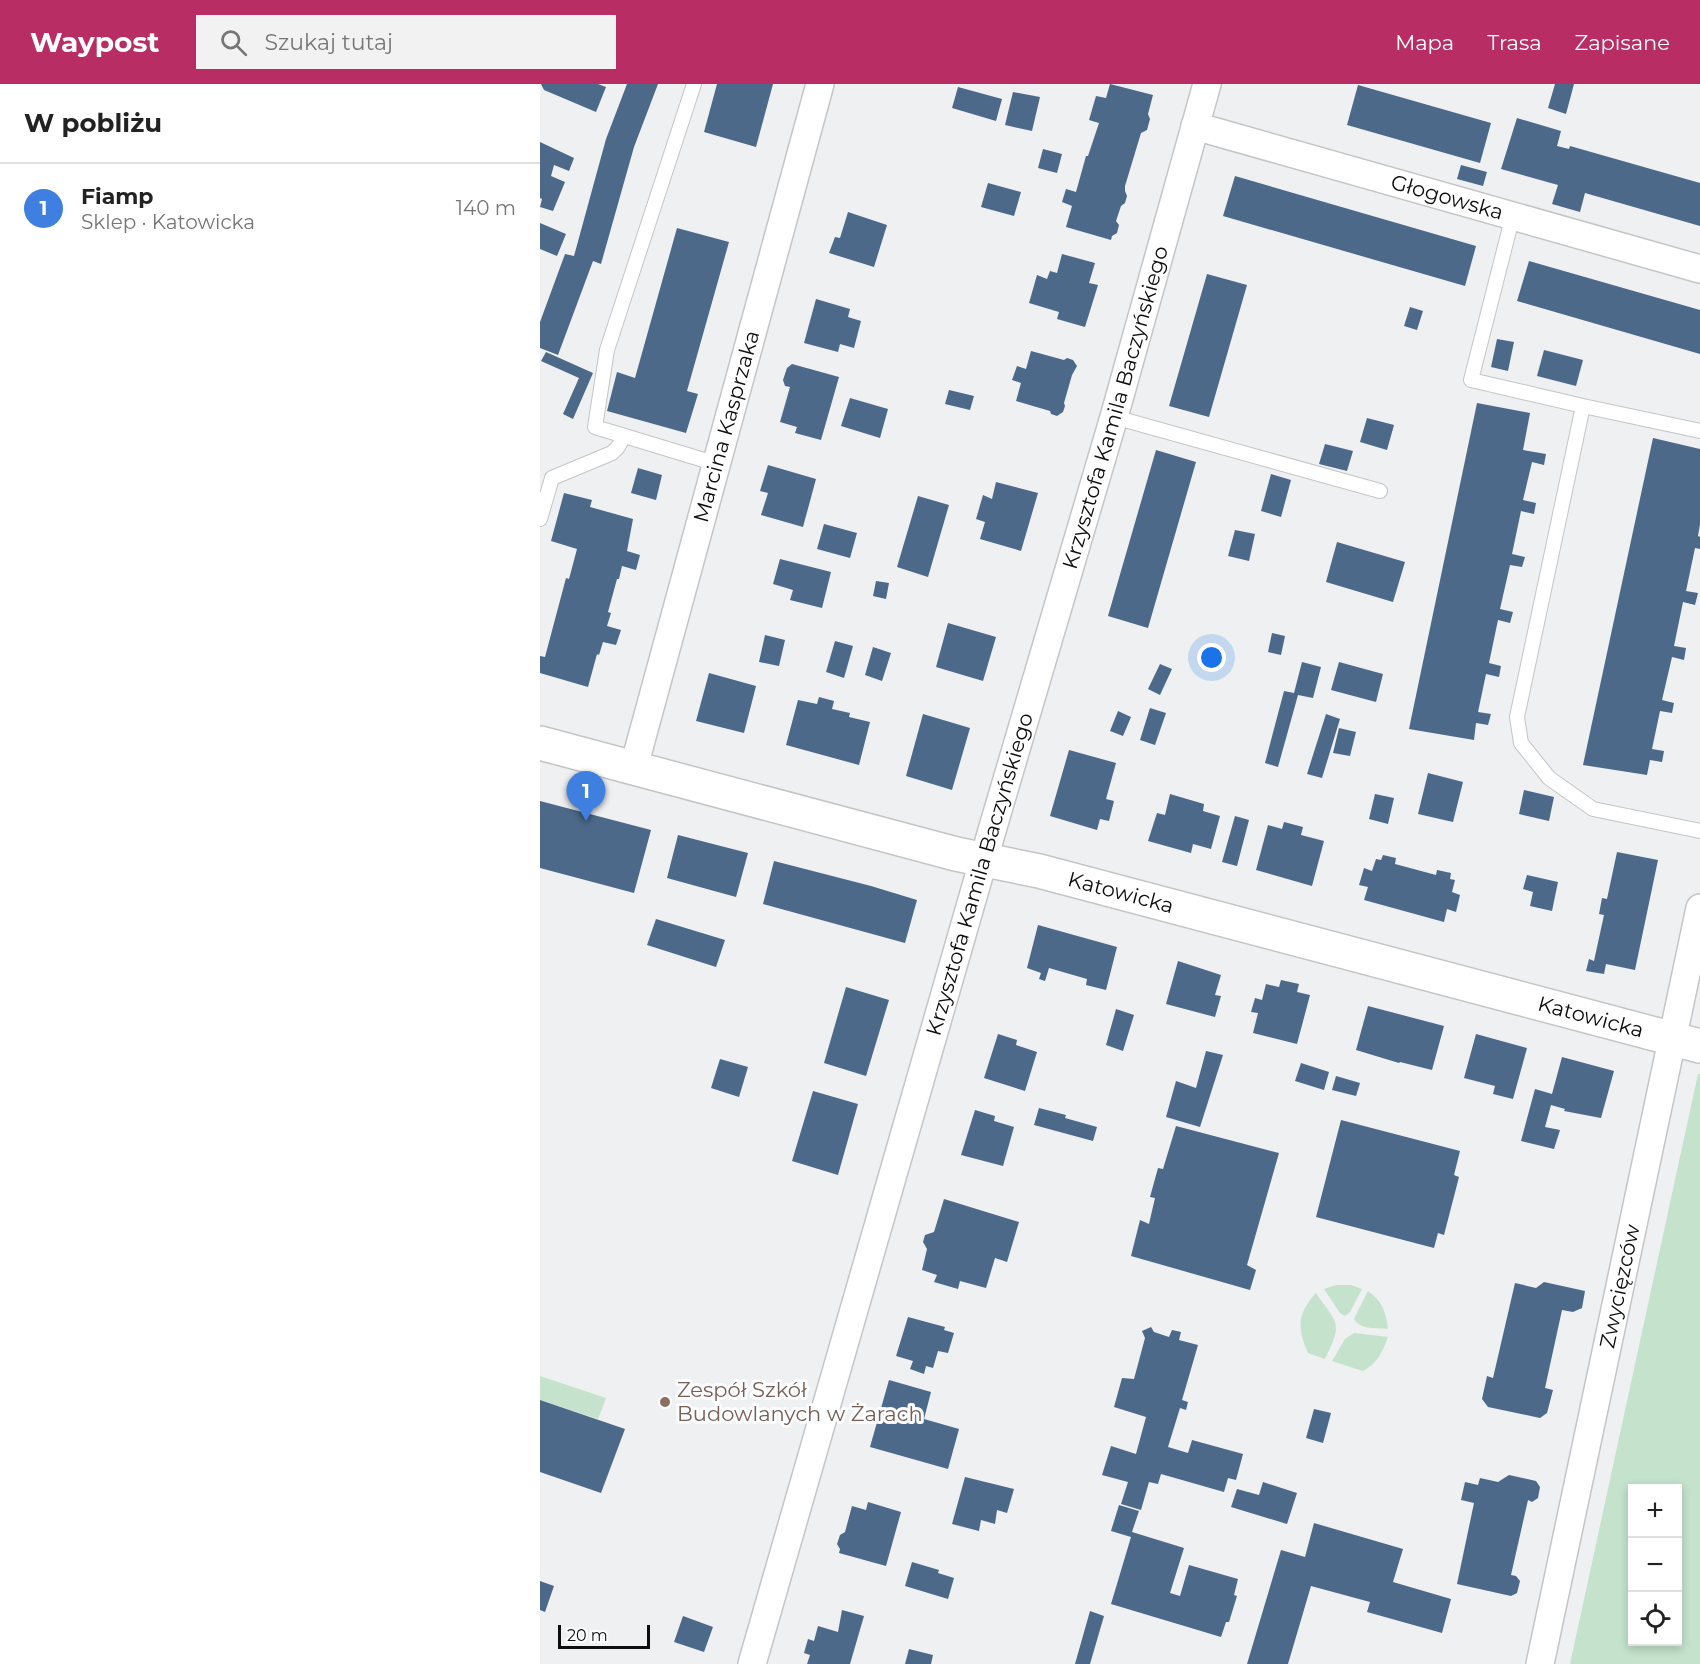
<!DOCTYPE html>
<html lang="pl">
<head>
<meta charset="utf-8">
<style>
  body { margin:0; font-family:Montserrat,sans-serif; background:#f2f2f2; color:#222 }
  .controls { position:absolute; right:18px; bottom:18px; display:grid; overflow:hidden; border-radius:0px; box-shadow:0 3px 9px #0003 }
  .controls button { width:54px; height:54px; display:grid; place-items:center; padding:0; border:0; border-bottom:2px solid #e0e0e0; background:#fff; color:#222; font:30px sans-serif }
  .scale { position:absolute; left:18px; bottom:15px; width:92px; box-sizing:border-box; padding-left:6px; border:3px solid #0e0e0f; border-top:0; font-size:16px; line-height:21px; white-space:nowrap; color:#0e0e0f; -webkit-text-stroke:4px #fbfdff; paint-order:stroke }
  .you { position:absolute; left:672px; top:574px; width:21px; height:21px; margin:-15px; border:4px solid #fff; border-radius:50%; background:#1a73e8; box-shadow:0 0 0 9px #1a73e833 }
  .badge { display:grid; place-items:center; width:39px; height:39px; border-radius:50%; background:#b92d65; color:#fff; font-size:20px; font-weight:700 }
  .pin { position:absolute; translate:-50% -50px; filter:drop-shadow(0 2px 3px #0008) }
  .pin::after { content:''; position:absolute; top:32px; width:21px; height:18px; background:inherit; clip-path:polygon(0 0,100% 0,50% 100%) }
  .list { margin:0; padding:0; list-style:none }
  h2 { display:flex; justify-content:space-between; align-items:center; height:78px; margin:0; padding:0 24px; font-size:26px }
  h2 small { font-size:20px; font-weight:400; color:#767676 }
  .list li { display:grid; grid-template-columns:39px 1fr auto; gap:18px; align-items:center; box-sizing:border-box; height:90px; padding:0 24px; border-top:2px solid #e0e0e0 }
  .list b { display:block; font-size:22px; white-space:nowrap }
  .list p { margin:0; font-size:20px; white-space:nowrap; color:#767676 }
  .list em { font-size:20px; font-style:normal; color:#767676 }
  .icon { flex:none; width:33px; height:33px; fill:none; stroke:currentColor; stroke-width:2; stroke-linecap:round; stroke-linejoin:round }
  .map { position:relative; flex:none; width:1160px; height:1580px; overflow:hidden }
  header { display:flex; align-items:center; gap:36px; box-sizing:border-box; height:84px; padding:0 30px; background:#b92d65; color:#fff }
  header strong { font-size:28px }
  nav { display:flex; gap:33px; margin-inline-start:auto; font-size:21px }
  .search { width:420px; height:54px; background:#f2f2f2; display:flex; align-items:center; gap:15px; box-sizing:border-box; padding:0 21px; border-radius:0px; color:#767676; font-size:22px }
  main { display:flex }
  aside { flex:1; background:#fff }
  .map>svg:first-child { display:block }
  .green { fill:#c4e2cc; fill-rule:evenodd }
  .building { fill:#4c6989 }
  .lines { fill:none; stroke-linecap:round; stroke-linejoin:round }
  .service-casing { stroke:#c4c5c7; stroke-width:16 }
  .minor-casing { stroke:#c4c5c7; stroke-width:30 }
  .tertiary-casing { stroke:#c4c5c7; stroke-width:36 }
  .service { stroke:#fff; stroke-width:14 }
  .minor { stroke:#fff; stroke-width:27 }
  .tertiary { stroke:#fff; stroke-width:33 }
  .education-dot { fill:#8d6e63; stroke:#fbfdff; stroke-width:2 }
  .labels { text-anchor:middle; stroke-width:6; stroke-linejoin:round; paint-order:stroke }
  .street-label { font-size:21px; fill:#0e0e0f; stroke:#fbfdff }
  .education-label { font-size:21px; fill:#785e54; stroke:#fbfdff; text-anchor:start }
</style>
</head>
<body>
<header>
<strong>Waypost</strong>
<div class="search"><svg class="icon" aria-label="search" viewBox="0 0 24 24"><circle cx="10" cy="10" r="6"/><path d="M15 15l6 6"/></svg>Szukaj tutaj</div>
<nav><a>Mapa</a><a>Trasa</a><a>Zapisane</a></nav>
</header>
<main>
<aside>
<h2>W pobliżu<small></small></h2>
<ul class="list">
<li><span class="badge" style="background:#3f7fe0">1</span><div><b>Fiamp</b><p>Sklep · Katowicka</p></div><em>140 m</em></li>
</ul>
</aside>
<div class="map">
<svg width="1160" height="1580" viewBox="0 0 1160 1580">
  <rect width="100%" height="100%" fill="#eef0f2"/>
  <path class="green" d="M1158 990H1160V1580H1030ZM1092 1404H1138V1558H1092Z
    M796 1201H811L822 1205 810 1228 805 1232 800 1229 784 1205Z
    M828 1207C842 1217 846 1228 848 1245 836 1244 821 1246 814 1235Z
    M776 1209C798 1241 803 1238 785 1275L768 1269C757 1244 757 1230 776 1209Z
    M814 1249 848 1253C843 1267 837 1280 823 1287L792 1277 805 1255Z
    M0 1292 66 1314 58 1335 0 1316Z"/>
  <path class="building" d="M1 0H58L66 3 56 28 4 6Z
    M87 0H118L94 63 61 180 53 177 18 271 0 264V238L25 170 34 172 66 55Z
    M177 0H233L216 63 164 48Z
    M570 0 613 11 608 30 610 35 607 46 601 49 585 102V107L587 112 585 119 581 122 576 137 579 141 577 149 572 152 571 156 526 143 532 122 522 118 526 105 536 108 546 72H548L559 39 549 36 556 12 566 14Z
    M1015 0H1034L1026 30 1008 24Z
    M818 1 951 39 940 79 807 41Z
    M418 3 462 15 456 37 412 24Z
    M473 8 500 13 492 47 465 41Z
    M977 34 1021 47 1017 62 1029 65 1030 62 1160 99V142L1045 109 1040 128 1012 120 1018 101 961 85Z
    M0 58 34 74 29 87 14 81 11 92 25 98 13 127 0 123 2 115 0 114Z
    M503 65 522 70 517 89 498 84Z
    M921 81 947 88 943 102 917 95Z
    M695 92 936 162 925 202 683 132Z
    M448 99 481 108 474 132 441 123Z
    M308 128 347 141 334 183 289 169 295 153 300 154Z
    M0 139 26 150 17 172 0 165Z
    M137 144 189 158 147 307 158 310 146 349 67 327 77 288 95 294Z
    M522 170 555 179 549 199 558 201 545 243 517 235 519 228 489 219 497 191 507 195 510 187 517 189Z
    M989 177 1160 226V270L977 217Z
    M667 190 707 201 669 333 629 322Z
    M276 215 310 225 308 233 321 237 314 264 300 260 298 268 264 259Z
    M870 223 883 227 877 246 864 242Z
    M957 255 974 258 968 287 951 283Z
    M1004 266 1043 276 1036 302 997 292Z
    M491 267 524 276 527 274 533 276 537 282 532 291 524 319 525 322 523 328 517 332 511 330 510 327 476 317 481 299 472 296 477 282 486 285Z
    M6 268 53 289 33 335 23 330 39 294 1 277Z
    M252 280 299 293 281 356 255 349 257 343 240 338 250 303 245 302 243 296 247 284Z
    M409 306 434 312 430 326 405 320Z
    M310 314 348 325 340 354 301 342Z
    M937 319 990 329 983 366 1006 370 1004 381 992 378 983 416 996 419 994 430 981 427 972 470 985 473 982 483 970 481 960 525 973 528 970 539 958 536 949 579 961 582 959 593 946 590 938 628 951 630 948 641 936 639 934 656 869 645Z
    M827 334 854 341 847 366 820 358Z
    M1113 354 1160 365V440L1158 452 1160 453V465L1155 464 1146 507 1158 509 1155 521 1143 518 1134 562 1146 564 1144 576 1132 573 1122 616 1134 619 1132 629 1120 627 1112 665 1124 667 1122 678 1110 676 1107 691 1043 681Z
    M785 360 813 367 807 387 779 380Z
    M616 366 656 378 608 544 568 532Z
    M228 381 276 395 263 443 221 431 228 409 220 407Z
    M98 384 122 391 116 416 91 409Z
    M731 390 751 396 741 433 721 427Z
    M456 398 498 409 481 467 440 455 445 438 436 435 443 411 452 415Z
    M24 409 52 416 50 423 93 435 87 467 100 471 96 486 82 482 79 495H77L68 528 71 529 67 542 81 546 76 561 63 558 59 571 57 570 48 603 0 589V572L5 573 26 494 29 495 37 465 11 457Z
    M378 412 409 421 388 493 357 483Z
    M284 440 317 449 310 474 277 465Z
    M695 446 715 450 709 477 688 472Z
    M797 458 865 478 853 518 786 498Z
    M240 475 291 488 282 524 250 516 253 506 233 500Z
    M336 497 349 499 346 515 333 512Z
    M408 539 456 553 443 597 396 583Z
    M732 549 745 552 741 571 728 568Z
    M225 551 245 556 239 582 219 578Z
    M295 557 313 562 304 594 286 588Z
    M333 563 351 569 342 597 325 591Z
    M762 578 781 583 773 614 758 611 738 683 725 679 744 607 754 609Z
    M799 578 843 590 836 618 791 606Z
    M620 580 632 585 620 611 608 605Z
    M169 589 216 602 204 649 156 637Z
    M279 613 294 617 292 625 310 629 309 633 330 638 319 681 246 661 258 616 277 620Z
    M610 624 626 629 615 661 600 656Z
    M578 627 591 633 583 652 570 647Z
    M383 630 430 644 412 706 366 692Z
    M786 630 800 635 782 694 767 690Z
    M799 644 816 648 810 672 793 669Z
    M529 666 576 679 566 715 574 717 569 737 560 735 557 746 510 732Z
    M888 689 923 698 913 738 878 730Z
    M984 706 1014 713 1009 737 979 730Z
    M630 710 664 720 663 727 680 732 671 765 653 760 651 769 608 757 617 729 625 731Z
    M835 710 854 714 848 740 829 735Z
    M0 717 111 746 94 809 0 784Z
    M695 732 709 736 697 782 682 778Z
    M744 738 763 743 761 751 784 757 772 802 716 786 728 741 742 745Z
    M138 751 208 769 196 813 127 794Z
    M1077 768 1118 776 1095 886 1066 880 1064 890 1046 887 1049 875 1054 877 1064 831 1059 830 1062 814 1067 815Z
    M843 771 856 774 855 780 896 791 897 786 911 789 910 795 915 796 912 808 920 811 916 828 907 825 904 838 824 816 828 803 819 801 824 784 832 787 836 775 841 776Z
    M234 777 331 802 377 816 365 859 223 820Z
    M987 791 1018 798 1012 827 990 822 993 808 983 805Z
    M116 835 185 856 176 883 107 861Z
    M498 841 577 863 566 906 546 901 547 895 509 884 505 897 499 895 501 889 487 884Z
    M638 877 681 891 675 911 681 912 675 933 626 920Z
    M741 896 759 900 757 908 770 911 757 960 713 949 718 929 711 928 715 914 722 916 726 900 739 903Z
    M306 903 349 916 326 992 284 979Z
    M828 922 904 942 892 986 860 978 859 979 816 966Z
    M576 925 594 931 583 967 566 961Z
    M458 950 477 956 476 961 497 968 485 1007 444 994Z
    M936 950 987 964 973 1015 953 1010 955 1002 924 994Z
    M666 967 683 971 660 1043 626 1033 636 997 656 1004Z
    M1022 973 1074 987 1061 1034 1024 1027 1025 1025 1011 1021 1005 1043 1020 1046 1014 1065 981 1057 995 1005 1012 1010Z
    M180 975 208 983 199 1013 171 1004Z
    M761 979 789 988 784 1006 755 997Z
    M796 992 820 999 816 1012 792 1006Z
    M273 1007 318 1020 298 1091 252 1077Z
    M499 1024 526 1031 525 1034 557 1043 553 1057 494 1041Z
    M435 1026 455 1032 454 1037 474 1043 463 1082 421 1071Z
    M801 1036 920 1067 914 1091 919 1093 904 1151 898 1149 894 1164 776 1133Z
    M636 1042 739 1069 707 1181 716 1186 710 1206 591 1172 600 1136 609 1140 615 1114 610 1113 618 1084 623 1085Z
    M404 1115 479 1138 467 1178 455 1174 446 1204 420 1197 418 1205 394 1198 397 1191 382 1186 387 1165 383 1158 385 1151 394 1148Z
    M1004 1198 1045 1207 1042 1224 1033 1228 1022 1226 1005 1304 1013 1306 1007 1329 1000 1334 948 1323 942 1315 947 1292 953 1294 975 1199 996 1204Z
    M368 1233 405 1243 404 1246 414 1249 408 1269 398 1267 393 1284 386 1282 384 1290 370 1285 373 1277 356 1272Z
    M611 1243 614 1248 629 1253 632 1246 641 1248 639 1256 658 1261 642 1316 648 1318 646 1326 640 1324 628 1363 648 1369 652 1356 703 1370 696 1396 688 1394 684 1408 621 1390 618 1400 609 1398 601 1426 581 1420 588 1398 562 1391 571 1362 596 1370 606 1333 574 1323 582 1294 594 1295 605 1254 602 1247Z
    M349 1296 391 1308 384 1335 419 1345 408 1385 330 1363Z
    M0 1316 85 1345 61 1409 0 1388Z
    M774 1325 791 1329 783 1359 766 1354Z
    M969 1391 996 1397 1000 1403 998 1414 992 1418 988 1416 971 1491 976 1492 980 1497 977 1509 971 1512 917 1500 934 1419 921 1416 925 1398 938 1401 940 1394 958 1398Z
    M425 1393 474 1405 467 1429 457 1426 455 1440 441 1436 439 1447 412 1440Z
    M723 1398 757 1409 747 1440 691 1423 697 1405 719 1411Z
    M328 1418 361 1428 346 1482 299 1469 300 1465 297 1460 300 1451 305 1448 312 1422 326 1426Z
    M579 1421 599 1427 592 1448 644 1464 630 1509 640 1512 649 1481 698 1495 694 1511 697 1512 689 1538H686L681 1553 571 1520 591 1453 571 1447Z
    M774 1439 863 1465 853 1498 911 1515 902 1549 827 1528 830 1518 771 1502 748 1580H707L741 1466 765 1473Z
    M372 1478 399 1486 398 1489 414 1494 408 1515 365 1502Z
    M0 1497 14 1502 5 1528 0 1526Z
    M302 1526 324 1532 310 1580H267L270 1571 264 1569 268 1555 274 1557 278 1542 298 1548Z
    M550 1527 564 1532 550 1580H535Z
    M143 1532 173 1543 164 1568 134 1558Z
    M369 1565 393 1571 391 1580H365Z"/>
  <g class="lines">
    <g class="service-casing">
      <path id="service" d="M154 0 67 266 55 343 177 380
        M973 131 931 296 1043 322
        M574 333 840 407
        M1160 347 1043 322 977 633 981 659 1009 694 1053 725 1160 747
        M0 435 12 394 72 369 78 363 84 352"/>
    </g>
    <g class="minor-casing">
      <g id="minor">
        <path id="s1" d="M655 42 1160 185"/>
        <path id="s2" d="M93 686 280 0"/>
        <path id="s3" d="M212 1580 453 743 574 333 667 0"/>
        <path id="s4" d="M1000 1580 1160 824"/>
      </g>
    </g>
    <g class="tertiary-casing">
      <g id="tertiary">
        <path id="s5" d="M0 659 416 770 499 787 1160 962"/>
      </g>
    </g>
    <use href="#service" class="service"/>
    <use href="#minor" class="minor"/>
    <use href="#tertiary" class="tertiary"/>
  </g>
  <circle class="education-dot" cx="125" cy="1318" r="6"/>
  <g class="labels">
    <g class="street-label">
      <text dy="7" stroke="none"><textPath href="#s1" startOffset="262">Głogowska</textPath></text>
      <text dy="7" stroke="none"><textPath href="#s3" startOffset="1308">Krzysztofa Kamila Baczyńskiego</textPath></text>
      <text dy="7" stroke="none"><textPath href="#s2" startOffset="356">Marcina Kasprzaka</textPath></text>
      <text dy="7" stroke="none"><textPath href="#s3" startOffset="822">Krzysztofa Kamila Baczyńskiego</textPath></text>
      <text dy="7" stroke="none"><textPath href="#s5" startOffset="600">Katowicka</textPath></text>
      <text dy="7" stroke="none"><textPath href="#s5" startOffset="1086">Katowicka</textPath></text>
      <text dy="7" stroke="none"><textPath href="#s4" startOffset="386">Zwycięzców</textPath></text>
    </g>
    <g class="education-label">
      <text x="137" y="1313">Zespół Szkół<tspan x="137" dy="24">Budowlanych w Żarach</tspan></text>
    </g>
  </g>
</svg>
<div class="controls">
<button>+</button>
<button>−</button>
<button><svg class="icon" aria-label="locate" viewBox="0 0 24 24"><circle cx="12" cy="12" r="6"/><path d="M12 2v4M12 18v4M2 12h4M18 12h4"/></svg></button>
</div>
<div class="scale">20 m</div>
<div class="you"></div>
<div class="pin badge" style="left:46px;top:737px;background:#3f7fe0">1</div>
</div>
</main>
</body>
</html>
